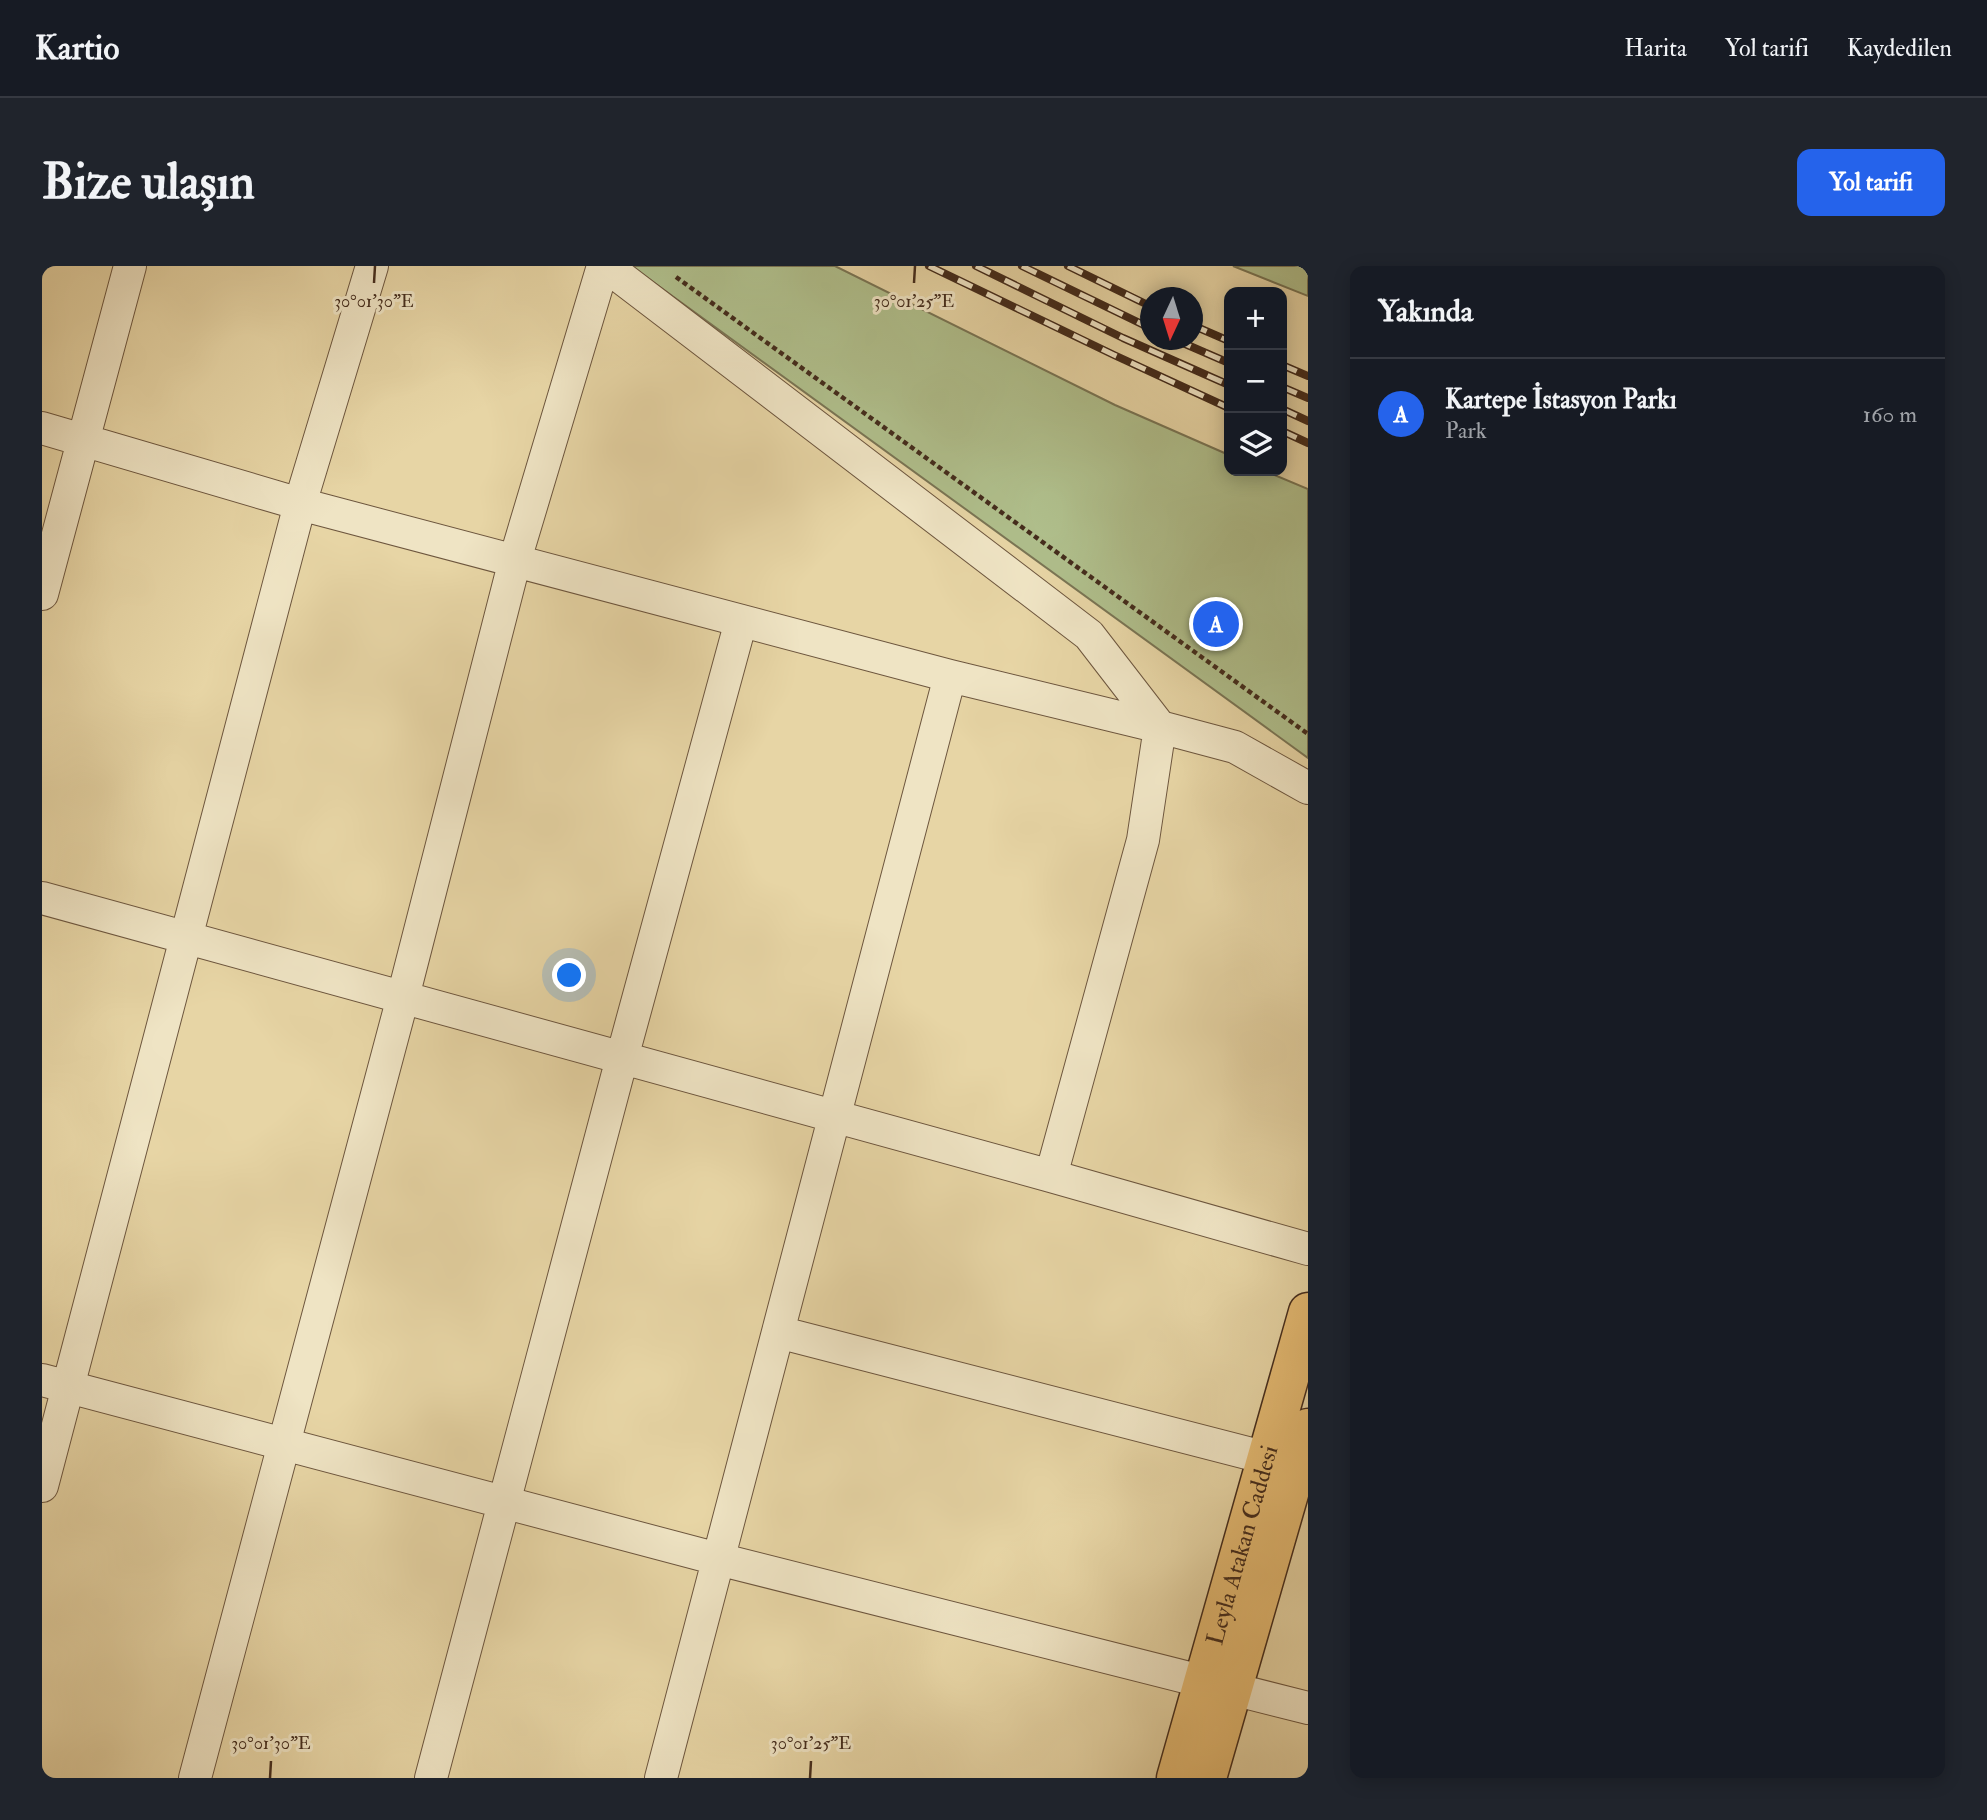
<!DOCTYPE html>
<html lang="tr">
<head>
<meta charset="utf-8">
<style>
  body { margin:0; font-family:"IM FELL Double Pica",serif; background:#20242c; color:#f1f3f6 }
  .controls { position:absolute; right:21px; top:21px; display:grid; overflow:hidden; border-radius:14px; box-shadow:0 4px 18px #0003 }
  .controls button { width:63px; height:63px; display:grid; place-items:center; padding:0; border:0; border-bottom:2px solid #363941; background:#171b24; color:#f1f3f6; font:35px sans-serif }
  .compass { position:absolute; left:1098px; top:21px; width:63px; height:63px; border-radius:50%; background:#171b24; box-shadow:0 4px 18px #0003; rotate:184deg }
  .you { position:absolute; left:528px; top:710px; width:24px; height:24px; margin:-18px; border:5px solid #fff; border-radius:50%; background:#1a73e8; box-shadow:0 0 0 10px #1a73e833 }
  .badge { display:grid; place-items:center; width:46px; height:46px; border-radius:50%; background:#2563eb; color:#fff; font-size:23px; font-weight:700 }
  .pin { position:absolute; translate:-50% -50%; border:4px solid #fff; box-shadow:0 2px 7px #0006 }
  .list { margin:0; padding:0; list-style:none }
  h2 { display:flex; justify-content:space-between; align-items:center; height:91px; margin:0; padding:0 28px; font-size:30px }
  h2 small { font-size:23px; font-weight:400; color:#9ea1a6 }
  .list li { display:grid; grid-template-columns:46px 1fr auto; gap:21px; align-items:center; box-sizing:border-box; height:112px; padding:0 28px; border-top:2px solid #363941 }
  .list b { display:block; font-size:26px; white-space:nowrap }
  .list p { margin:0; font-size:23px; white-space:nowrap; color:#9ea1a6 }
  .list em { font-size:23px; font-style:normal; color:#9ea1a6 }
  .icon { flex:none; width:38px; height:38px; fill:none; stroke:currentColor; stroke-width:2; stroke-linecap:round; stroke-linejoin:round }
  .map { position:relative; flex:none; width:1266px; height:1512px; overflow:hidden; border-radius:14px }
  header { display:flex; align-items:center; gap:42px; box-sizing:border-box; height:98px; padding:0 35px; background:#171b24; border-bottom:2px solid #363941 }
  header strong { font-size:33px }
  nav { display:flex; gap:38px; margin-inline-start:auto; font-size:24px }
  .intro { display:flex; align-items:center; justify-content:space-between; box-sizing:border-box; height:168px; padding:0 42px }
  h1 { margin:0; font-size:49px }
  .button { padding:18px 32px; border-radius:14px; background:#2563eb; color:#fff; font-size:24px; font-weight:700 }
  main { display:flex; gap:42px; padding:0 42px }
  aside { flex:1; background:#171b24; border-radius:14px; box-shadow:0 4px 18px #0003 }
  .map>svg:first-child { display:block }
  .green { fill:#afbe8b; stroke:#7a7554; stroke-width:2 }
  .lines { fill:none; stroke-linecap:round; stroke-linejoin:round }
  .minor-casing { stroke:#6d563e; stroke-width:34 }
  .major-casing { stroke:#442c1c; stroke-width:41 }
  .path { stroke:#442c1c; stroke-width:4.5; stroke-dasharray:5 3.5; stroke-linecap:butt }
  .minor { stroke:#efe4c4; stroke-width:32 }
  .major { stroke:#e4ba72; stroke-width:38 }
  .rail-casing { stroke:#442c1c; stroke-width:8 }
  .rail { stroke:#efe4c4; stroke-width:5; stroke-dasharray:16; stroke-linecap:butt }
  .ticks { fill:none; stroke:#442c1c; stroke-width:2.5 }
  .labels { text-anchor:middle; stroke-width:6; stroke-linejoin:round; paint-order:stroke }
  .street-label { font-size:24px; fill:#442c1c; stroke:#efe4c4 }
  .ticks-label { font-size:18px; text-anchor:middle; fill:#442c1c; stroke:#efe4c4; stroke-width:6; stroke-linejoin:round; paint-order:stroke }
</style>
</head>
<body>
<header>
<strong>Kartio</strong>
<nav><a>Harita</a><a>Yol tarifi</a><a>Kaydedilen</a></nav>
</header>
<div class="intro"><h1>Bize ulaşın</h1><a class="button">Yol tarifi</a></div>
<main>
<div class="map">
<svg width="1266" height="1512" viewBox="0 0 1266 1512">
  <rect width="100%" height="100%" fill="#e7d5a5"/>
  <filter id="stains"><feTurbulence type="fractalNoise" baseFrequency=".00286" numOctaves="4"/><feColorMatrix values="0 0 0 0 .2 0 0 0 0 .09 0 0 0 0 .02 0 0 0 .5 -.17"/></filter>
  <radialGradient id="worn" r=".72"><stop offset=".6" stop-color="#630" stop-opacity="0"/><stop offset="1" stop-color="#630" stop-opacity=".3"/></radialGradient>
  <path class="green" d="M589 0H793L1073 139 1187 189V205H1223L1266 223V492Z
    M1191 0H1266V30Z"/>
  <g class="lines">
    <g class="minor-casing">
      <path id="minor" d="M564 0 1047 369 1118 461 1193 481 1266 522
        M0 162 258 238 908 410 1118 461 1101 574 1009 910
        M0 328 88 0
        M0 632 1009 910 1266 983
        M736 1066 1248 1198
        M0 1114 676 1293 1266 1442
        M0 1220 258 238 330 0
        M153 1512 361 731 473 294 561 0
        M389 1512 580 792 699 355
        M619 1512 908 410"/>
    </g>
    <g class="major-casing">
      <g id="major">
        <path id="s1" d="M1134 1512 1266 1046"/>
        <path d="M1165 1512 1266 1162"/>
      </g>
    </g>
    <path class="path" d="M634 11 1266 468"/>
    <use href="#minor" class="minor"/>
    <use href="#major" class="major"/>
    <g class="rail-casing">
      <path id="rail" d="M887 0 1072 89 1187 142
        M934 0 1081 72 1187 119
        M980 0 1108 62
        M1026 0 1108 40
        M1150 59 1187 75
        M1134 74 1187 97
        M1240 99 1266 110
        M1240 121 1266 132
        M1240 143 1266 155
        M1240 165 1266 177"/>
    </g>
    <use href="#rail" class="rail"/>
  </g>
  <path class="ticks" d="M332 17 333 0M872 17 873 0M228 1512 229 1495M768 1512 769 1495"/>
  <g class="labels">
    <g class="street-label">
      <text dy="8" stroke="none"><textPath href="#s1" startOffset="242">Leyla Atakan Caddesi</textPath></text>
    </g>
  </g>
  <g class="ticks-label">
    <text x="332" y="41">30°01'30"E</text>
    <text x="872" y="41">30°01'25"E</text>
    <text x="229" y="1483">30°01'30"E</text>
    <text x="769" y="1483">30°01'25"E</text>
  </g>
  <rect width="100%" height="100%" filter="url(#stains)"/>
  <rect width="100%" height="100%" fill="url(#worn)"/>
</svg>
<div class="controls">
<button>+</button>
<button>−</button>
<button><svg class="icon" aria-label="layers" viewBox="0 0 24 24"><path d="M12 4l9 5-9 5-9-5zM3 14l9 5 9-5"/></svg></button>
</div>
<svg class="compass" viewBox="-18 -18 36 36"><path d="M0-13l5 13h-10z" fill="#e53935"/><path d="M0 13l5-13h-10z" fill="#9ea1a6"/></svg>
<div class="you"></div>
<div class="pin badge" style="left:1174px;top:358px">A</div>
</div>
<aside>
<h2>Yakında<small></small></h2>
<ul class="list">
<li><span class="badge">A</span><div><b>Kartepe İstasyon Parkı</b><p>Park</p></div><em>160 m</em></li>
</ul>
</aside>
</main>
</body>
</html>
